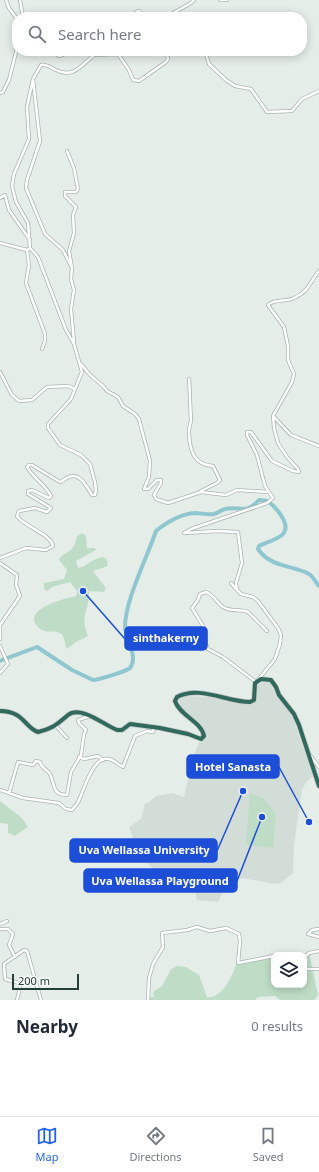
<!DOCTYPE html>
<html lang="en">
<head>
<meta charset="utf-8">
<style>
  body { margin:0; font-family:"Noto Sans",sans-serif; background:#f6f6f7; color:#1f2937 }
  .controls { position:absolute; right:12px; bottom:12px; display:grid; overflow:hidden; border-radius:8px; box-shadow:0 2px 10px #0003 }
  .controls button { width:36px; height:36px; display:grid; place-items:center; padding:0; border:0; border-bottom:1px solid #e0e1e3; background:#fff; color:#1f2937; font:20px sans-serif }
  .scale { position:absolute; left:12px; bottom:10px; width:67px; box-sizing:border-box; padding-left:4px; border:2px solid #253e37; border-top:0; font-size:11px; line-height:14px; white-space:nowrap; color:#253e37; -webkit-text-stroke:3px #f5faf7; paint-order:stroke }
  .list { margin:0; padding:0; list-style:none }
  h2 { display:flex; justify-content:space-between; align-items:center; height:52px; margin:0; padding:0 16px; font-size:17px }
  h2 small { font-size:13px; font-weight:400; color:#747a83 }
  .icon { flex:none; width:22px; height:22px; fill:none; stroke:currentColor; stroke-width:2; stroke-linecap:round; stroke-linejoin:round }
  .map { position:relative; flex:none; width:319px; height:1000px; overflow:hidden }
  .search { position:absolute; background:#fff; box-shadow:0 2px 10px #0003; left:12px; right:12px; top:12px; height:44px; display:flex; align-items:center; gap:10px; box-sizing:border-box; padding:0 14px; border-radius:16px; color:#747a83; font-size:15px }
  .sheet { height:116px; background:#fff }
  nav { display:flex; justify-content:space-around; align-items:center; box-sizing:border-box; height:56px; border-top:1px solid #e0e1e3; background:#fff; font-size:11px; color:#747a83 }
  nav a { display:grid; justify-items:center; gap:2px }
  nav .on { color:#2563eb }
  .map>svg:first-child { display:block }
  .built { fill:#d3ddd8 }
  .green { fill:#bfddc6 }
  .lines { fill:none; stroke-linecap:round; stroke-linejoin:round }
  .river { stroke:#90c7cf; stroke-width:4 }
  .minor-casing { stroke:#a8b5b0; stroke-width:4 }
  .highway-casing { stroke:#c2c9c7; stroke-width:5.5 }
  .minor { stroke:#fff; stroke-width:2.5 }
  .highway { stroke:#32695d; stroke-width:4 }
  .leader { fill:none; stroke:#1d4ed8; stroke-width:1.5 }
  .callout-dot { fill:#1d4ed8; stroke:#f5faf7; stroke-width:1.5 }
  .callout { fill:#1d4ed8; stroke:#1d4ed8; stroke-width:1.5 }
  .callout-label { font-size:11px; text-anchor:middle; font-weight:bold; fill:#fff }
</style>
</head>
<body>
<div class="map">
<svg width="319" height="1000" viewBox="0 0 319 1000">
  <rect width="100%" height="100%" fill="#e5ede9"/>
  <path class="built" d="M265 682 270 683 278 698 292 715 313 776 307 781 302 790 294 845 293 873 281 883 274 884 243 878 228 882 218 902 197 900 192 878 186 888H174L164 882 160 875 140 857 129 827 141 819 145 803H148L156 796 172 793 184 797 192 761 199 742 205 737 198 723 181 708 179 700 185 696 210 697 235 703 251 705 256 700 257 685Z"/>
  <path class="green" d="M82 533 86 536 87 548H95L96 550 76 561 78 568C86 567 91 559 103 557L107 560 108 566 93 571 106 588 104 592 89 591C90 611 79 614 88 636L76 642 67 649C65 645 65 636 60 633 54 630 46 634 39 628 19 610 65 598 76 596L77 591 70 582 52 587 47 591 44 589V583L64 579 67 570 59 560C64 550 74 555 77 536Z
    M250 793 265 799 276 814 273 848 246 845Z
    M0 801 22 818 28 827 15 836 8 833V824L0 823Z
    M309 953 318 995 314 1000H280L275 996 258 997 255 1000H148L146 997H154L153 992 162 986 171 969 177 966 186 967 199 975 207 997C222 1000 234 973 237 961L238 963 274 956V985H304V958Z"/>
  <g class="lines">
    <path class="river" d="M0 661 37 647 72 670 93 680C98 680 127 671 130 668 139 656 125 639 125 627 125 600 147 558 156 531 167 522 181 514 195 513 201 513 207 515 214 514 218 513 221 510 225 509 241 505 244 516 259 500L268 501C275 507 293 525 282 535 276 540 265 543 259 546L258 549C271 568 293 565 309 574 313 576 316 583 319 586"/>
    <g class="minor-casing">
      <path id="minor" d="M6 0 9 8 17 19
        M20 0 23 17
        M220 0H227
        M135 17 136 12 139 11 145 17
        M166 17 191 3 194 0
        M50 51 59 56 74 51
        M205 51 209 64 226 80 235 86 251 89 267 112 292 111 302 99 319 91
        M33 80 40 141 27 180 26 188 45 234 63 250 71 266
        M0 93 3 92 9 80 17 48
        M67 151 74 168 78 189 76 192H65V196L76 207 73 215 74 233 69 251 72 268 71 279 74 290 71 309 74 342
        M0 198 5 195 9 210 30 240
        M0 243 27 250 30 248 28 223 16 202 12 186 14 174 29 139 27 107 33 79 41 65C46 64 50 67 56 70 73 79 82 65 94 55L118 54 129 70 133 80 139 81 166 62 168 59 166 51
        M27 250 29 265 26 283 45 334V341L42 349
        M81 364 90 375 103 386 107 391 118 397 123 406 135 414 139 419 150 461 149 477 144 489H148L157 480H161V483L154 495 156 499 168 503 201 492 226 495 237 490 268 492
        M0 372 12 395 19 401 32 400 47 387 68 386 75 389
        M189 379C190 392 190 405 191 419 191 424 188 429 189 434 190 451 194 465 213 466L220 480 217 483 201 491
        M273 416 291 435 319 446
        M0 558 26 548 46 550 53 546C51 534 23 526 17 516L19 511 35 508 47 512 51 508 28 494V491L32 490 49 498 51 496C45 484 33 478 27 467L29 465H32L60 482C64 481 65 478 69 477 80 472 87 487 92 495H95L96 490 95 482 90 464 81 455 60 445 48 428V424L71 399 82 372 74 344 66 330 38 257 30 248
        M0 563 17 575 16 585 20 596 0 625V639
        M231 583 237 590
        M0 646 8 664 0 673
        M258 680 275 659 280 644 281 635 278 628 258 601 253 597 241 594 237 590 236 583 242 563 238 532 217 531 184 533 191 529 267 503 273 498 265 486 257 455 247 435V432H251L272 461 293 471 299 472 298 469 287 457 278 443 274 428 273 416 292 382 294 374 288 360V346L284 327 268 305C273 299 287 302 294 298 311 290 309 282 319 271
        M256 682 223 657 208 649 206 644V631L192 608 198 600 200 594 206 592C214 595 217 603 223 607 231 612 240 609 248 612L267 631
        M56 726 67 738
        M310 755 319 767
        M79 757 84 759 98 756 103 760
        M0 790 23 798 59 803 66 809 72 810
        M9 793 18 762 33 765 36 761 40 762C41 768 47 769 50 774 55 784 52 795 67 795L71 772 81 755 84 734 86 730 79 723 78 720 90 716
        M72 810C74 807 78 804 79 800 84 790 93 755 109 759 114 760 119 765 123 767L135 736 147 731 153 732 154 727
        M0 924 7 921
        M0 929H8L13 934 9 945 15 957
        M319 929 312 930 308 934 319 937
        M278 955H285
        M304 958 309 953 319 951
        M304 969H319
        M17 1000 20 987 19 983 5 979 4 964 24 950 27 951 41 1000
        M148 1000 149 978 153 964 163 947 162 933 187 930 197 927 210 931 226 928 239 934 240 941 238 963 274 956"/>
    </g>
    <g class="highway-casing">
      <path id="highway" d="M0 711C24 711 25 728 38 732 54 728 56 725 68 715 81 705 104 725 117 730H122L130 724 160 728 188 734 201 739 204 736C201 721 180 716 175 701L177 697C199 685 227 702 250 702L254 700 255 683 261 679 271 680 276 687 279 695 294 714 299 725 319 786"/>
    </g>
    <use href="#minor" class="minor"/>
    <use href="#highway" class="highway"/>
  </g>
  <path class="leader" d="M83 591L125 639M309 822L279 767M243 791L217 851M262 817L237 881"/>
  <g class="callout-dot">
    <circle cx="83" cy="591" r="4"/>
    <circle cx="309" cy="822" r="4"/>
    <circle cx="243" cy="791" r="4"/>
    <circle cx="262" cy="817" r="4"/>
  </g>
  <g class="callout">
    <rect x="125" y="627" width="82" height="23" rx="4"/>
    <rect x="187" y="755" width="92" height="23" rx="4"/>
    <rect x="70" y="839" width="147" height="23" rx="4"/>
    <rect x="84" y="869" width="153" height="23" rx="4"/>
  </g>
  <g class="callout-label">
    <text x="166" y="642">sinthakerny</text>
    <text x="233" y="771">Hotel Sanasta</text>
    <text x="144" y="854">Uva Wellassa University</text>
    <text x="160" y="885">Uva Wellassa Playground</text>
  </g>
</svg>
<div class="controls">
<button><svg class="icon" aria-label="layers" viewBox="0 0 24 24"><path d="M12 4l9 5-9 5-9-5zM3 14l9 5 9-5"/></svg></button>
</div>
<div class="scale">200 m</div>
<div class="search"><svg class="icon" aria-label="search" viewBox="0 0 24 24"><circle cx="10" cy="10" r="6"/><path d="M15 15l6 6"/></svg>Search here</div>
</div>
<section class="sheet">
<h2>Nearby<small>0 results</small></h2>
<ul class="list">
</ul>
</section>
<nav>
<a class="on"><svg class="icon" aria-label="map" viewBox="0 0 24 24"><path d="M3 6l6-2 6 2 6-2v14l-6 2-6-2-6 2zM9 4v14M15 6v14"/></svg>Map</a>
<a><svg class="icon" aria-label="directions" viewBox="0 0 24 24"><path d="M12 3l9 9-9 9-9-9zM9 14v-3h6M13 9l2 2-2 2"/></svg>Directions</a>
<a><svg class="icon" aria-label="saved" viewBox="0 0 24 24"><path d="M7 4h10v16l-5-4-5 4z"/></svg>Saved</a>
</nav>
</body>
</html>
